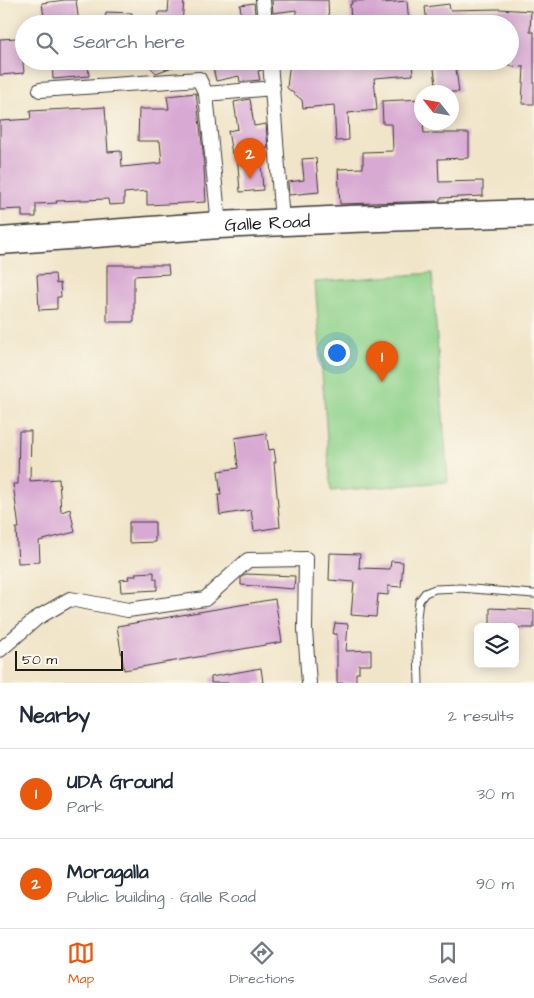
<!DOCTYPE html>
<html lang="en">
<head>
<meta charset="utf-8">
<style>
  body { margin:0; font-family:"Architects Daughter",sans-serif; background:#f2f2f3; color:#1f2937 }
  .controls { position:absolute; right:15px; bottom:15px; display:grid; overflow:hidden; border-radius:8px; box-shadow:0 2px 12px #0003 }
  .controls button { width:45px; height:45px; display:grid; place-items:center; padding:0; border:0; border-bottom:1px solid #e0e1e3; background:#fff; color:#1f2937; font:25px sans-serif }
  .compass { position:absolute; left:414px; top:85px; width:45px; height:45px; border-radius:50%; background:#fff; box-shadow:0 2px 12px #0003; rotate:301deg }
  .scale { position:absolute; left:15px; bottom:12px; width:108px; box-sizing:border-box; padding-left:5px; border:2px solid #1c1c1c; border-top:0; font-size:14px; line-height:18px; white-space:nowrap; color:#1c1c1c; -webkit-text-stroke:4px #fbf7ec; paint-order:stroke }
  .you { position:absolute; left:336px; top:352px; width:18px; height:18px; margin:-12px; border:4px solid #fff; border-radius:50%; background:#1a73e8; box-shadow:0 0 0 8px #1a73e833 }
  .badge { display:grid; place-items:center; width:32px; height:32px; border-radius:50%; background:#ea580c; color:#fff; font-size:16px; font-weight:700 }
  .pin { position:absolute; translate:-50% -41px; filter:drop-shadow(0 1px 2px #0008) }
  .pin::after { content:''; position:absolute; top:26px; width:18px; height:15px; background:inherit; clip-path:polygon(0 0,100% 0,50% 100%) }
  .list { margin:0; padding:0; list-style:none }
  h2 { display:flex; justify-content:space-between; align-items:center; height:65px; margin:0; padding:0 20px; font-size:21px }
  h2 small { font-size:16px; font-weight:400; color:#747a83 }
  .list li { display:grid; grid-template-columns:32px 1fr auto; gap:15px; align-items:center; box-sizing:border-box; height:90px; padding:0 20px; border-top:1px solid #e0e1e3 }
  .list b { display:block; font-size:19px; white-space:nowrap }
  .list p { margin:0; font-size:16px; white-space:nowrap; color:#747a83 }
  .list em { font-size:16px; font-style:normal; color:#747a83 }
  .icon { flex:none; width:28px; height:28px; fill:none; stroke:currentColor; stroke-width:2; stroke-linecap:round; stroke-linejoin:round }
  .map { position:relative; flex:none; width:534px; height:683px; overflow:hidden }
  .search { position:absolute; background:#fff; box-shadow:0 2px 12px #0003; left:15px; right:15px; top:15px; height:55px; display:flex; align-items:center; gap:12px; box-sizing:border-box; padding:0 18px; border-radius:28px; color:#747a83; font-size:19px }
  .sheet { height:245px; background:#fff }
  nav { display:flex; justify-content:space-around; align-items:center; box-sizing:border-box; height:70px; border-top:1px solid #e0e1e3; background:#fff; font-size:14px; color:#747a83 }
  nav a { display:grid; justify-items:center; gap:2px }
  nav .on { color:#ea580c }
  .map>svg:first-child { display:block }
  .green { fill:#8fd28a; stroke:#567753 }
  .building { fill:#d8a9d3 }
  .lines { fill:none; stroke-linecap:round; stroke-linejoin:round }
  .lane-casing { stroke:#3c3a36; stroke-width:9 }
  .street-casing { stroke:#3c3a36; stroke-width:16 }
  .highway-casing { stroke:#3c3a36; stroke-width:29 }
  .lane { stroke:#fff; stroke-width:7 }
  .street { stroke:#fff; stroke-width:14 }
  .highway { stroke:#fff; stroke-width:26 }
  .labels { text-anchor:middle; stroke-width:4.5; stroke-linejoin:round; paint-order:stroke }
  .street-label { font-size:18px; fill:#1c1c1c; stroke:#fbf7ec }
</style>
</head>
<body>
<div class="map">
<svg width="534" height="683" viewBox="0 0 534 683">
  <rect width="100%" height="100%" fill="#fbf7ec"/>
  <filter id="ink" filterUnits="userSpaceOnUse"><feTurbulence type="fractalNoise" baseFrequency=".02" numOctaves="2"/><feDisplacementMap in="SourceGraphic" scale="10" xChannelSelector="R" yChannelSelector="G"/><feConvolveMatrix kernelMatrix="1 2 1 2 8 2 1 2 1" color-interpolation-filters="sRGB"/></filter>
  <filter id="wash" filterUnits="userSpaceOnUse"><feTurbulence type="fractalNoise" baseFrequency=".0096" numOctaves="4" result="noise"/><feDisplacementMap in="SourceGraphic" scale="20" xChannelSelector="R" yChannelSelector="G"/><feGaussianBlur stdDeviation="1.12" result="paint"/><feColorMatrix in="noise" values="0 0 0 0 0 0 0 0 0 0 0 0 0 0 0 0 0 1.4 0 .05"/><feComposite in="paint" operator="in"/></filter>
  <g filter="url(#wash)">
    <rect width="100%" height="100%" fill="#f1e5c9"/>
    <path class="green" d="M432 273 448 482 331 491 315 282Z"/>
    <g id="blocks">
      <path class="building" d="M65 0H76L79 24H45L42 3Z
        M169 0H184L182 24H158L159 12H168Z
        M272 0H328L329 24H297L296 10 273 13Z
        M382 0V3L407 1 409 24H351L350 4H352V1Z
        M254 3 256 24H242L240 5Z
        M449 4 450 10 499 9 531 11 530 32H534V104H522L524 67 510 66V24H427L425 7Z
        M106 12 132 13V24H105Z
        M17 38V44L24 43 23 63 24 73 0 75V39Z
        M52 61H88L89 76 53 79Z
        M153 61H186V62L156 73 150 67Z
        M220 61H261L262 70 258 71 260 80 240 82 239 76 216 81 212 63Z
        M303 61H329V64L354 61H412L413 75 374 78 377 110 348 113 349 140 336 141 334 105 303 108 302 100 287 88 289 69Z
        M433 61H455L459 92H437Z
        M196 93 203 151 206 202 147 205V191L124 193V204L109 205 108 199 56 201 57 203 36 204V217H22V209L0 210V121L31 119 30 111 105 107 108 152 121 151 122 167 162 163 160 141H138L139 109H169L167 96Z
        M250 99 254 126 266 124 268 148 260 149 263 190 240 192 237 153 232 154 228 131 238 129 234 102Z
        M422 99V122H423L424 133H469V158L438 159 439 182 483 181V196L440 198V201L340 204 338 169 363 168V152L393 151 392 124H383L382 101Z
        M316 158 319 192 289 195 288 182 304 180 302 159Z
        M107 265H168L169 274 134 276V322H107Z
        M55 274 56 284 60 283 61 297H57V309L39 310 37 275Z
        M19 431H31L30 481 59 479 61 512 70 509 75 532 39 541 40 562 18 563 16 528H19L13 484H18Z
        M266 433 269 450 274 449 276 462H274L280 527 254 531 251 510 220 515 218 495H221L218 471 238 468 235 438Z
        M129 522H155V542L129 543Z
        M330 553 360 554 359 568 390 569 391 561 403 562 401 587 388 586V595L378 594 376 617 351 615 354 582 329 580Z
        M154 572V579H157V590L121 592 120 580 129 579 128 576H136L135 573Z
        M246 574 295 576 294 589 241 585V578Z
        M275 599 282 642 124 670 117 626Z
        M490 608 534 610V628H515L508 627V625H490Z
        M335 623 348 624 346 651 371 650V665H359V673H356V683H337V634H333Z
        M261 668 263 683H211V677Z"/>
    </g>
  </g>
  <g filter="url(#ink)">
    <use href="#blocks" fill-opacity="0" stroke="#3c3a36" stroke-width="1"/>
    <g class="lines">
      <g class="lane-casing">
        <path id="lane" d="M419 683 417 617 419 601 425 593 435 589 460 588 534 594"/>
      </g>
      <g class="street-casing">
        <path id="street" d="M263 0 265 24
          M270 61 282 222
          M40 90 199 79 206 94
          M219 225 206 94 273 88
          M0 650 37 618 70 599 128 610 205 599 248 560 306 559 305 630 309 683"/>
      </g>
      <g class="highway-casing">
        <g id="highway">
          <path id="s1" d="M0 241 219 225 350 219 534 213"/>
        </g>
      </g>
      <use href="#lane" class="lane"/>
      <use href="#street" class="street"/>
      <use href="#highway" class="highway"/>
    </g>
  </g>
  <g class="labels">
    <g class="street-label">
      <text dy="6" stroke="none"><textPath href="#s1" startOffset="268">Galle Road</textPath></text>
    </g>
  </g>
</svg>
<div class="controls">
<button><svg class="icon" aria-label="layers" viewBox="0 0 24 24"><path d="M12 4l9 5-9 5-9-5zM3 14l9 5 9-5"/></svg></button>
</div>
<svg class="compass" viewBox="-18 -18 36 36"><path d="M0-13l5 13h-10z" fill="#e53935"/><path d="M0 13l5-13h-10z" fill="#747a83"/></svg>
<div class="scale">50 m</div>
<div class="you"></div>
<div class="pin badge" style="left:382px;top:382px">1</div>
<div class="pin badge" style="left:250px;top:179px">2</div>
<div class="search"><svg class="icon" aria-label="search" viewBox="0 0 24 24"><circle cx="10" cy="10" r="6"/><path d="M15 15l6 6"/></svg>Search here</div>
</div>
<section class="sheet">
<h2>Nearby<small>2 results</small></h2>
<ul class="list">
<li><span class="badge">1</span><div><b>UDA Ground</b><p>Park</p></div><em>30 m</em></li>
<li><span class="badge">2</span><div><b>Moragalla</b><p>Public building · Galle Road</p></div><em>90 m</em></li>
</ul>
</section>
<nav>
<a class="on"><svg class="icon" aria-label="map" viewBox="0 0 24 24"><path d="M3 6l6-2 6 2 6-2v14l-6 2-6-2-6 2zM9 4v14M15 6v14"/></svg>Map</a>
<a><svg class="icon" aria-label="directions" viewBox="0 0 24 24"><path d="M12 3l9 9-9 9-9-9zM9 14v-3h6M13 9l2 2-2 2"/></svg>Directions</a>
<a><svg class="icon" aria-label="saved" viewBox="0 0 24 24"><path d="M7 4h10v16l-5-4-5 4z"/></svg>Saved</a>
</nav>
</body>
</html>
